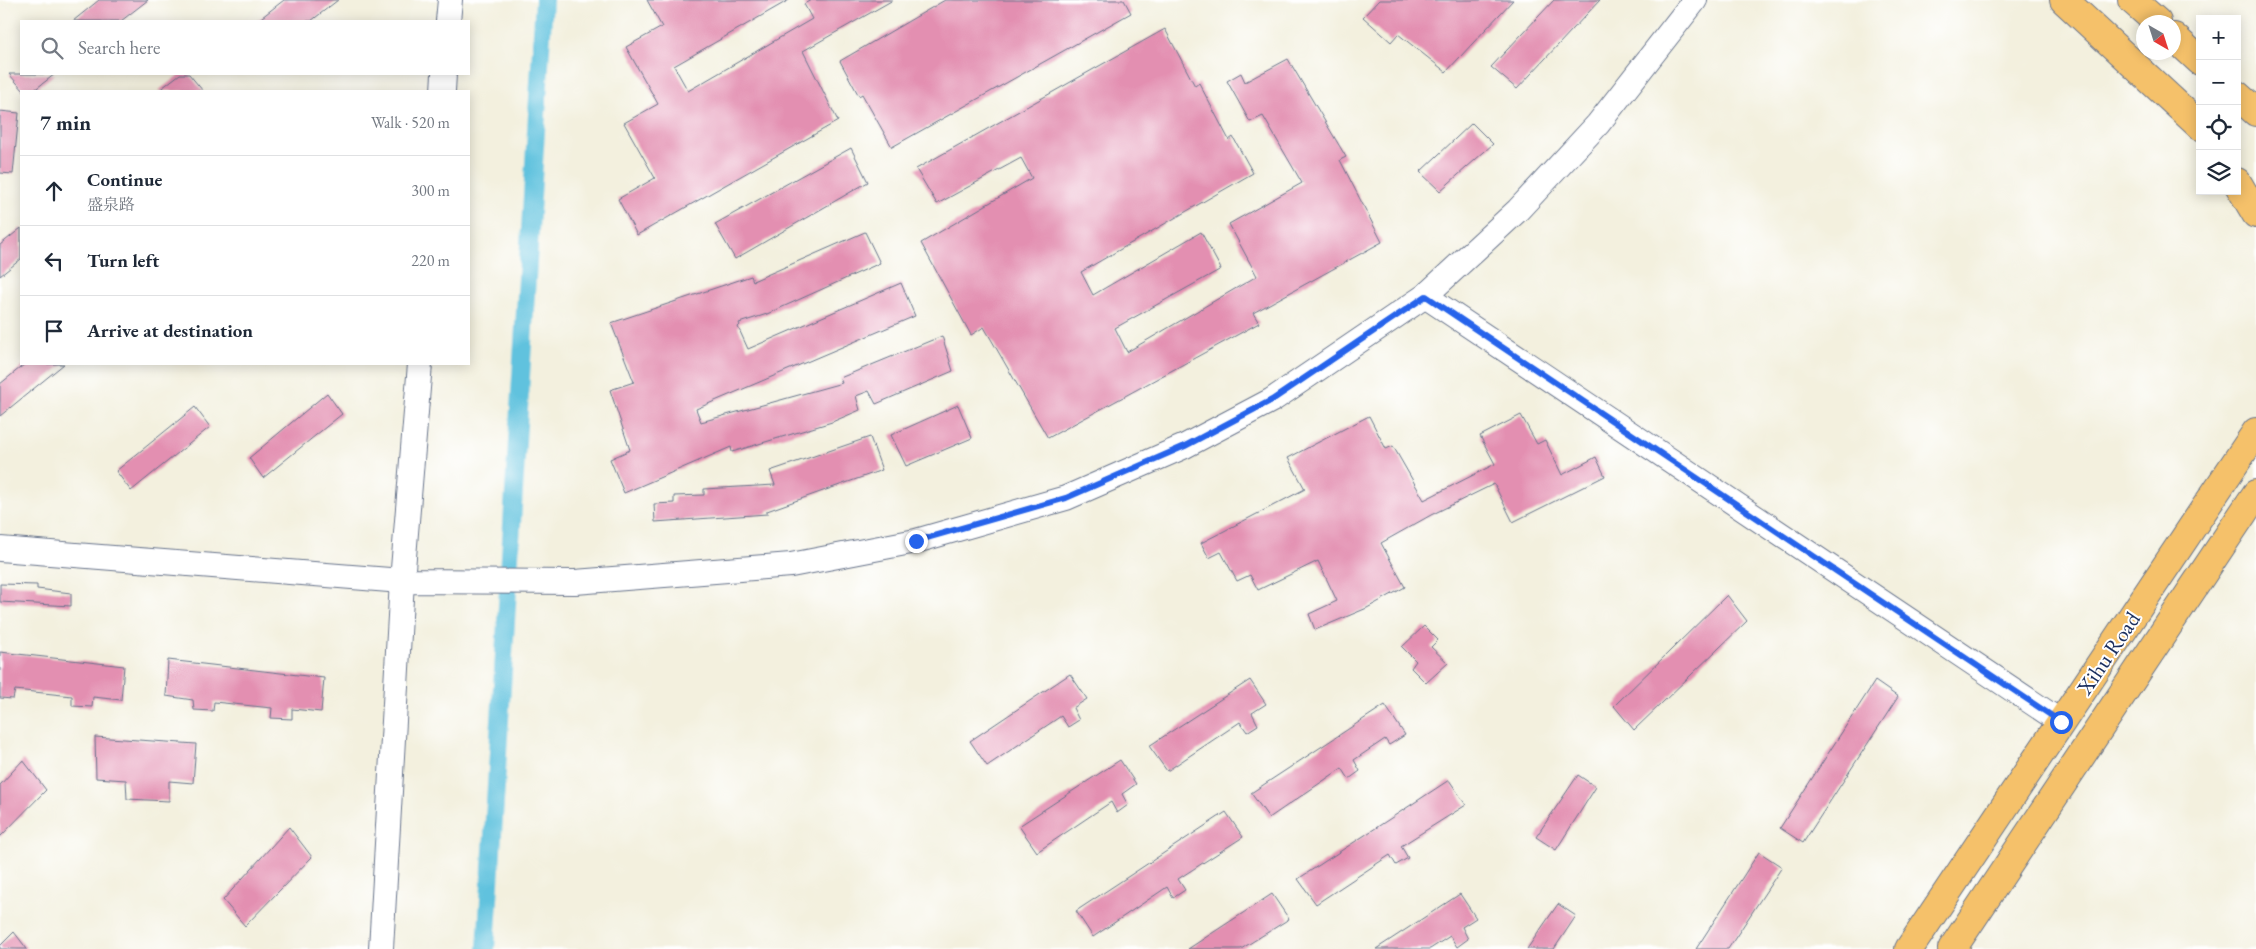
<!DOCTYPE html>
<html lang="en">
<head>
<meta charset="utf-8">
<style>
  body { margin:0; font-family:"EB Garamond","Noto Serif SC",serif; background:#f6f6f7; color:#1f2937 }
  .controls { position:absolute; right:15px; top:15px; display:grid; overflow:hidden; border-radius:0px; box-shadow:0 2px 12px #0003 }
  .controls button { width:45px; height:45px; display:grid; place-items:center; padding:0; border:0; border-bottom:1px solid #e0e1e3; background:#fff; color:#1f2937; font:25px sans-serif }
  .compass { position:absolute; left:2136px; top:15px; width:45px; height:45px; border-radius:50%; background:#fff; box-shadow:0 2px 12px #0003; rotate:141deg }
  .stop { position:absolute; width:15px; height:15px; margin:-11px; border:4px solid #2563eb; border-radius:50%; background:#fff }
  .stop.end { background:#2563eb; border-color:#fff; box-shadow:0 1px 5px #0008 }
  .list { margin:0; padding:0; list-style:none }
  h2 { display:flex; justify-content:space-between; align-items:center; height:65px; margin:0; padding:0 20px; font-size:21px }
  h2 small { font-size:16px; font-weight:400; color:#747a83 }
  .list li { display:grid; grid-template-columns:32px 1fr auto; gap:15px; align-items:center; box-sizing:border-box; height:70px; padding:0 20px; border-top:1px solid #e0e1e3 }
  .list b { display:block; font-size:19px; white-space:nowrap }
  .list p { margin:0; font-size:16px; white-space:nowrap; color:#747a83 }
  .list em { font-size:16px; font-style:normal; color:#747a83 }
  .icon { flex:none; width:28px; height:28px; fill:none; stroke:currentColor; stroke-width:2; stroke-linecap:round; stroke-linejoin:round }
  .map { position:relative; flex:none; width:2256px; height:949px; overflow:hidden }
  .search { position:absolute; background:#fff; box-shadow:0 2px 12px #0003; left:20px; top:20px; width:450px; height:55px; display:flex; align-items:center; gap:12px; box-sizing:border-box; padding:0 18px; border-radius:0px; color:#747a83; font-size:19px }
  .panel { position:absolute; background:#fff; box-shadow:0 2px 12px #0003; left:20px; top:90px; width:450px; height:275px; border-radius:0px }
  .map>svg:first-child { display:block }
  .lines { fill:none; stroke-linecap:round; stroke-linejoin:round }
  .canal { stroke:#60c2de; stroke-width:18 }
  .building { fill:#e38fb1 }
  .minor-casing { stroke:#67738b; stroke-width:26 }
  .major-casing { stroke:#67738b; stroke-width:30 }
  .minor { stroke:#fff; stroke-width:24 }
  .major { stroke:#f5c16b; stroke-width:28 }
  .route { stroke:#2563eb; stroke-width:6 }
  .labels { text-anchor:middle; stroke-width:4; stroke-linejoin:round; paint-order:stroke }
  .street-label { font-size:22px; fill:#1b2f5e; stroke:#fff }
</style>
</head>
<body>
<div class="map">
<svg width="2256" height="949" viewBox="0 0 2256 949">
  <rect width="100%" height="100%" fill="#fff"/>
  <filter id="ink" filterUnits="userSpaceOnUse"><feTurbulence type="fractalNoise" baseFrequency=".02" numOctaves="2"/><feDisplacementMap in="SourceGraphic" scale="10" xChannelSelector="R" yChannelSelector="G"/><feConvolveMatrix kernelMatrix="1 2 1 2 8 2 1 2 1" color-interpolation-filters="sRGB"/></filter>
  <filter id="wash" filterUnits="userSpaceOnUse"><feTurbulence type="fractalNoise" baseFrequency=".0096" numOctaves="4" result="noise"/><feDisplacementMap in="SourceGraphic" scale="20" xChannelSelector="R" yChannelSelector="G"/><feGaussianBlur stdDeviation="1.12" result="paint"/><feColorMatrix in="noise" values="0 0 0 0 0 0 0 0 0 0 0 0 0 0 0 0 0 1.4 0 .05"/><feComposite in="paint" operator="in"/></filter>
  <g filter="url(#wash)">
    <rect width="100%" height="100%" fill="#f3f0de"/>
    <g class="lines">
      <path class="canal" d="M486 949 544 0"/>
    </g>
    <g id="blocks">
      <path class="building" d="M99 0H148L121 21H73Z
        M284 0H338L311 21H257Z
        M647 0H789L674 66 688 91 812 19 804 4 811 0H893L803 51 838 121 637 235 618 199 655 178 624 123 658 104 626 47 662 27Z
        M945 0H1124L1131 13 892 147 862 94 859 96 840 61Z
        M1379 0H1513L1446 72 1398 34 1391 42 1363 17Z
        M1554 0H1600L1517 89 1491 67Z
        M1165 29 1195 86 1199 83 1229 140 1233 137 1253 173 1081 272 1093 295 1201 232 1221 269 1115 328 1127 352 1257 276 1229 224 1302 183 1263 116 1250 122 1227 81 1241 73 1245 82 1288 59 1346 157 1340 160 1382 242 1253 313 1259 323 1048 438 984 327 971 335 921 243 1032 178 1021 158 937 204 916 169Z
        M9 74H55L33 91H24Z
        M180 74H189L203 91H158Z
        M0 111 19 113 13 174 0 173Z
        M1472 123 1493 144 1440 191 1420 172Z
        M851 148 868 182 735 259 715 224Z
        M21 228V259L0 276V245Z
        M865 232 880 263 767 314 739 323 740 325 738 327 748 349 901 283 915 316 696 409 701 422 842 383 840 378 942 336 953 371 876 404 869 391 856 396 860 410 832 422 732 452 731 447 624 493 610 459 630 450 610 390 634 382 611 323 751 276 753 281Z
        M25 364H64L0 416V384Z
        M327 393 342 414 263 478 249 458Z
        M958 405 972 438 906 466 891 435Z
        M195 407 210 427 131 491 116 471Z
        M1521 415 1537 444 1545 440 1562 475 1596 457 1605 476 1513 522 1494 484 1431 515 1381 543 1405 587 1367 608 1315 630 1309 614 1337 601 1318 561 1258 590 1250 575 1237 581 1221 552 1209 558 1201 543 1305 489 1288 458 1369 416 1386 449 1393 446 1424 500 1495 464 1480 436Z
        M870 437 882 470 767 511V514L655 522 654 504 674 503V496L704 495V489L775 485 770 471Z
        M0 584 37 585V589L71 593V606L0 602Z
        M1727 595 1747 621 1634 730 1614 706Z
        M1424 626 1438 640 1431 647 1448 663 1426 683 1411 668 1416 661 1402 647Z
        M0 652 124 666 121 700 93 697 92 707 72 706V696L15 690 13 699 0 698Z
        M168 660 324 678 321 712 292 709V719L271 718 272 708 214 702 213 711 194 710 193 700 166 696Z
        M1070 674 1087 699 1073 708 1079 720 1068 727 1061 716 987 766 970 741Z
        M1250 680 1266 704 1252 713 1258 725 1247 732 1240 722 1167 771 1149 746Z
        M1875 681 1898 697 1803 843 1780 828Z
        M1385 705 1405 735 1389 745 1385 739 1354 760 1360 771 1349 779 1342 768 1269 818 1251 793Z
        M95 737 196 744 193 783 169 781V801L127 799 126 780 96 778Z
        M23 760 46 790 0 837V785Z
        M1120 760 1136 784 1122 794 1128 805 1117 813 1111 802 1037 852 1019 826Z
        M1578 775 1596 787 1556 850 1536 837Z
        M1449 780 1466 805 1401 846 1408 858 1396 865 1390 855 1316 904 1298 879Z
        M1226 812 1243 837 1178 879 1185 890 1173 898 1167 887 1093 937 1076 911Z
        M289 827 312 857 245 926 223 900Z
        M1759 852 1782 867 1728 949H1696Z
        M1272 894 1289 919 1241 949H1188Z
        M1460 894 1476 918 1462 927 1468 939 1457 947 1450 936 1430 949H1376Z
        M1558 904 1576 916 1554 949H1527Z
        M14 932 27 949H0V946Z"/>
    </g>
  </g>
  <g filter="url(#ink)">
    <use href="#blocks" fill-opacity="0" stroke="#67738b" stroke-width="1"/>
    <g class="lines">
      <g class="minor-casing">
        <path id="minor" d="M448 21 450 0
          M443 91 444 74
          M1425 296 2061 722
          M0 549 402 581 575 582 791 565 916 541 1066 498 1185 446 1272 400 1425 296 1518 210 1598 124 1695 0
          M381 949 402 581 420 364"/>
      </g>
      <g class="major-casing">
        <path id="major" d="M2064 0 2200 126
          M2132 0 2157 22
          M2174 37 2200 61
          M2237 95 2256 112
          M2237 182 2256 214
          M1909 949 2256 432
          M1952 949 2256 494"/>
      </g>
      <use href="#minor" class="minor"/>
      <use href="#major" class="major"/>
    </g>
  </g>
  <g class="lines" filter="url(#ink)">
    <path class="route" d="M916 541 1066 498 1185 446 1272 400 1426 296 2061 722"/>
  </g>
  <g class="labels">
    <g class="street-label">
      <text transform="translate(2108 653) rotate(-56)" y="8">Xihu Road</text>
    </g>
  </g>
</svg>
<div class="controls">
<button>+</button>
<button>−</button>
<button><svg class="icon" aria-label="locate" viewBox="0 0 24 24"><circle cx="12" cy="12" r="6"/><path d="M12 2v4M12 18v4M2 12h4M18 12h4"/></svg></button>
<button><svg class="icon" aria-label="layers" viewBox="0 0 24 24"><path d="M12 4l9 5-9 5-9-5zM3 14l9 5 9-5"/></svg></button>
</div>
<svg class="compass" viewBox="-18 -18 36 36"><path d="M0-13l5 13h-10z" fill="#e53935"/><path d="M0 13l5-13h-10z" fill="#747a83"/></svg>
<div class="stop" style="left:2061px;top:722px"></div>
<div class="stop end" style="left:916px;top:541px"></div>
<div class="search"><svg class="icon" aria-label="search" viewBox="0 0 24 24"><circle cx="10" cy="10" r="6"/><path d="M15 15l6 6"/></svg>Search here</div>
<section class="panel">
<h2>7 min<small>Walk · 520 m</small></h2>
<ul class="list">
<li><svg class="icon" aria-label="ahead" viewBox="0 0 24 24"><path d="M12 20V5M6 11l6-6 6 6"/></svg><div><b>Continue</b><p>盛泉路</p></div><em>300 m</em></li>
<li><svg class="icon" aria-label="left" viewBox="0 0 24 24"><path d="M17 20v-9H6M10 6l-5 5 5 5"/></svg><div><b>Turn left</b></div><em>220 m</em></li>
<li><svg class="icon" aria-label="arrive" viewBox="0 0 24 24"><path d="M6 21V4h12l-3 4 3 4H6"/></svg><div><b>Arrive at destination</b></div></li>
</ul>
</section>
</div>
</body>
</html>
